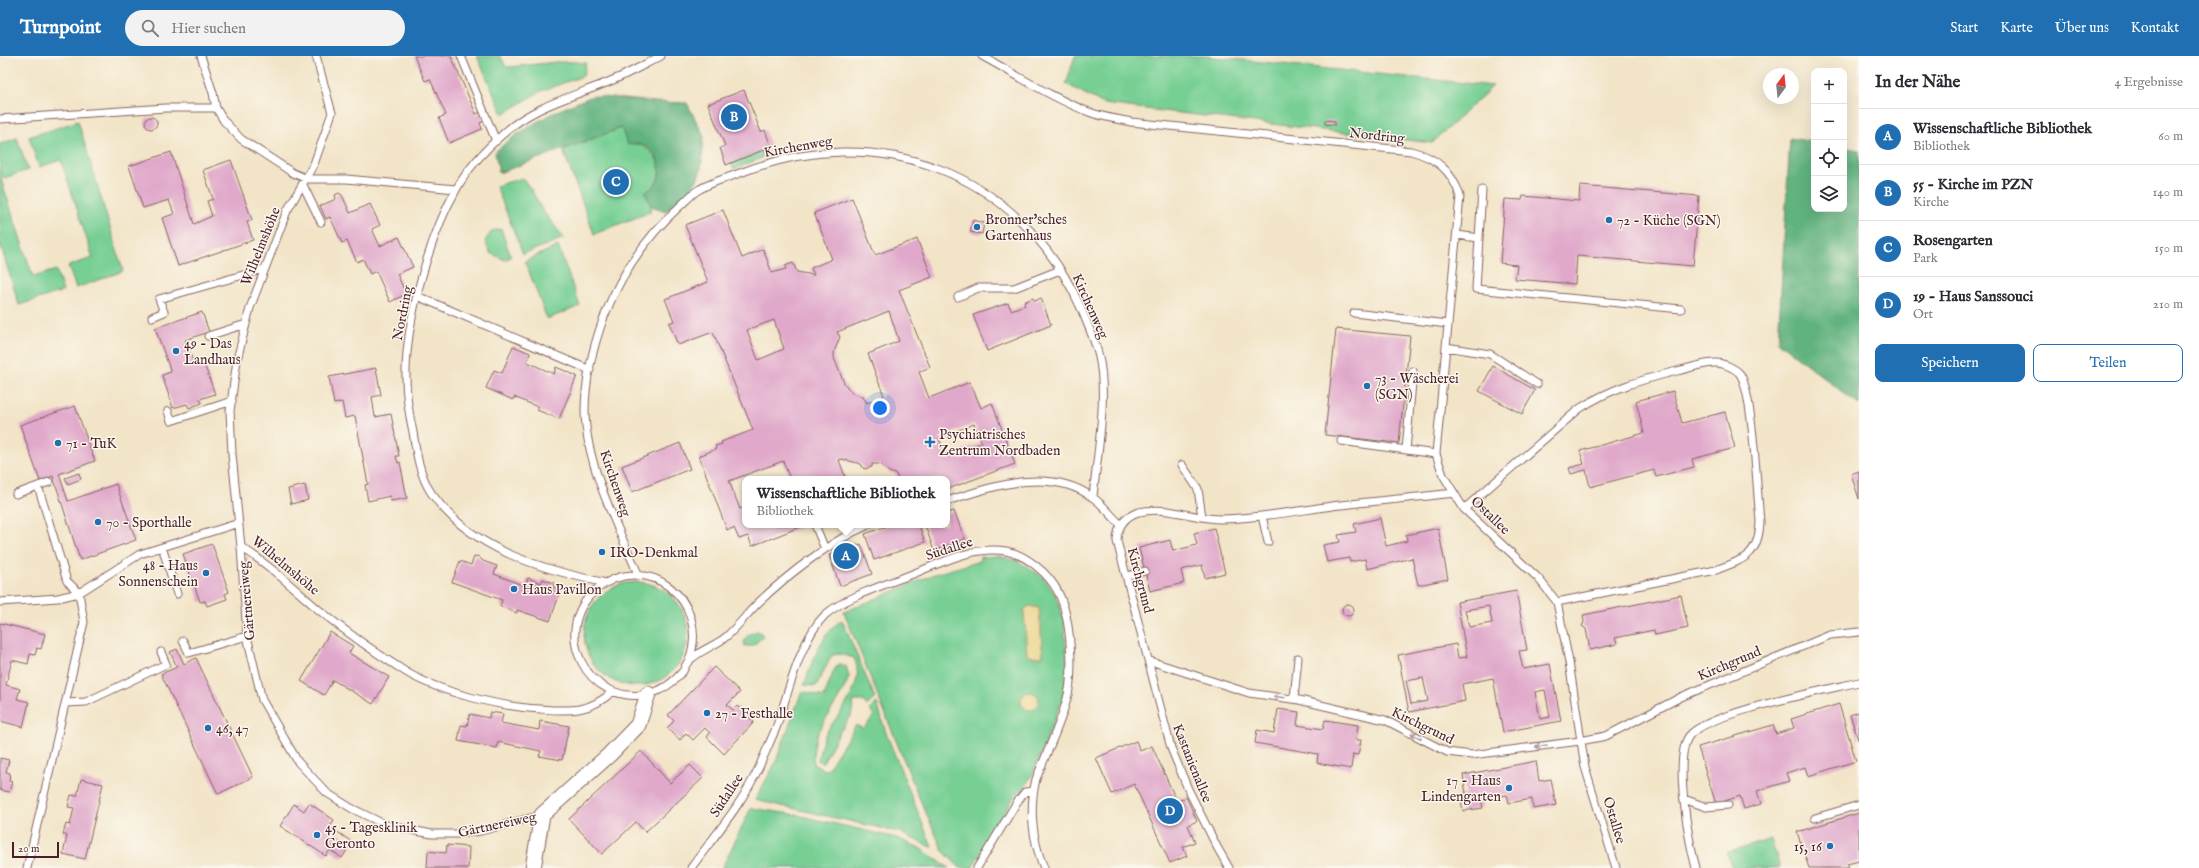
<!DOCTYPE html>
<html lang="de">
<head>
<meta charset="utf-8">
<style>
  body { margin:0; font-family:"IM FELL English",serif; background:#f2f2f3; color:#2b2b33 }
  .controls { position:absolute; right:12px; top:12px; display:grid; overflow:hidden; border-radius:8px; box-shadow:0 4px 16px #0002 }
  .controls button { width:36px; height:36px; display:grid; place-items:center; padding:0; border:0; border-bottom:1px solid #e1e1e2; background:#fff; color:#2b2b33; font:20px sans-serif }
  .compass { position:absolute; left:1763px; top:12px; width:36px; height:36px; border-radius:50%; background:#fff; box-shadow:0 4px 16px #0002; rotate:15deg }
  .scale { position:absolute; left:12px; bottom:10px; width:47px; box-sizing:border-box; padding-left:4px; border:2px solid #4a1f2b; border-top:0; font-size:11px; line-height:14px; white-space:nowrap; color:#4a1f2b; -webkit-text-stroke:3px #fbf7ec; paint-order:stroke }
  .you { position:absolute; left:880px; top:352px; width:14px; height:14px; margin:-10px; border:3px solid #fff; border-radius:50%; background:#1a73e8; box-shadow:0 0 0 6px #1a73e833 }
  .badge { display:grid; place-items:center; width:26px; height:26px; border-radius:50%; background:#1f6fb2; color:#fff; font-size:13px; font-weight:700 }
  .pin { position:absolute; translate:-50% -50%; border:2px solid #fff; box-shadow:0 1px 4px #0006 }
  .popup { position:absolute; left:742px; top:420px; width:208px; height:52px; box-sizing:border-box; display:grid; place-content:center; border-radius:8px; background:#fff; filter:drop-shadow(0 1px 3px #0005); font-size:13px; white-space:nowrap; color:#7c7c81 }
  .popup b { font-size:15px; color:#2b2b33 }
  .popup::after { content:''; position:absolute; left:50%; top:100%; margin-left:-8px; border:8px solid transparent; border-top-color:#fff }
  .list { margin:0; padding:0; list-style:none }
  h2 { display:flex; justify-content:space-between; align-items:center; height:52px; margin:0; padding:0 16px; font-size:17px }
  h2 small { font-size:13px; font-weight:400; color:#7c7c81 }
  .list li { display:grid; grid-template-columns:26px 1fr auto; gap:12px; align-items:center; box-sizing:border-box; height:56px; padding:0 16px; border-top:1px solid #e1e1e2 }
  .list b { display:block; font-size:15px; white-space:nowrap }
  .list p { margin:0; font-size:13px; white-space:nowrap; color:#7c7c81 }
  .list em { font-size:13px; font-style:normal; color:#7c7c81 }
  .actions { display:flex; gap:8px; padding:12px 16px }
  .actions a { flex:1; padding:9px 0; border:1px solid #1f6fb2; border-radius:8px; text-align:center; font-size:14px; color:#1f6fb2 }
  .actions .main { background:#1f6fb2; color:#fff }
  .icon { flex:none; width:22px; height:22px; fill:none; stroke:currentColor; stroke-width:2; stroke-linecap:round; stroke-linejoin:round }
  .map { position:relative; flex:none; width:1859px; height:812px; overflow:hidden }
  header { display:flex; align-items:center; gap:24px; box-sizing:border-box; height:56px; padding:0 20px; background:#1f6fb2; color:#fff }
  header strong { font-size:19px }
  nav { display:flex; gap:22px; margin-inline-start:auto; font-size:14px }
  .search { width:280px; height:36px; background:#f2f2f3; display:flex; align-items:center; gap:10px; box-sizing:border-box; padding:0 14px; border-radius:22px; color:#7c7c81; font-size:15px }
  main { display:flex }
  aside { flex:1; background:#fff }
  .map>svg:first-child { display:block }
  .green { fill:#77cf94; stroke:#607760 }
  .forest { fill:#61b27e; stroke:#566854 }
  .sand { fill:#eeda9e; stroke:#9c7c64 }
  .building { fill:#e0a8ca; fill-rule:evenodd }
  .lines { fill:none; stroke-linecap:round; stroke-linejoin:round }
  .lane-casing { stroke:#856462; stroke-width:9 }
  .street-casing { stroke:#856462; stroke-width:17 }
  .lane { stroke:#fff; stroke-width:7 }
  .street { stroke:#fff; stroke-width:15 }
  .oneway { stroke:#ae9aa0 }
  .poi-dot { fill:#1f6fb2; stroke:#fbf7ec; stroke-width:1.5 }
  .labels { text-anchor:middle; stroke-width:3; stroke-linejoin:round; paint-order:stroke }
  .street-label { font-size:14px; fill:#4a1f2b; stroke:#fbf7ec }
  .poi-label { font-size:14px; fill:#4a1f2b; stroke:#fbf7ec; text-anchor:start }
</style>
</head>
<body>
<header>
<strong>Turnpoint</strong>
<div class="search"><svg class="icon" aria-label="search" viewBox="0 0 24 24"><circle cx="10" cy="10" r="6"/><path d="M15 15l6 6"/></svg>Hier suchen</div>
<nav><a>Start</a><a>Karte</a><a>Über uns</a><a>Kontakt</a></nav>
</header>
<main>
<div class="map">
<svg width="1859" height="812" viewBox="0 0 1859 812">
  <rect width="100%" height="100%" fill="#fbf7ec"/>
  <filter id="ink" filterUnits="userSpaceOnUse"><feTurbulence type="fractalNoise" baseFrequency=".025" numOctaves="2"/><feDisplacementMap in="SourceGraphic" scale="8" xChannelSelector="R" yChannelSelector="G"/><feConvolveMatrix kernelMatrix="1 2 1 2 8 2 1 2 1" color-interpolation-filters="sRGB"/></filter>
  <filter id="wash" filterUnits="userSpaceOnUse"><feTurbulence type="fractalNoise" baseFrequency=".012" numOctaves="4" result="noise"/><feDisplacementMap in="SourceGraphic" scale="16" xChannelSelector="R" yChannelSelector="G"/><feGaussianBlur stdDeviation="0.9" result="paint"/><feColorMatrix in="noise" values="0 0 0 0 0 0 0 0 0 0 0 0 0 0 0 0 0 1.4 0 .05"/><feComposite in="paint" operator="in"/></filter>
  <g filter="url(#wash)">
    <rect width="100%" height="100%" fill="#f2e4c7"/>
    <path class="green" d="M477 0H500L506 11C533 10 559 3 586 7L583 20 541 35 503 58Z
      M1075 0H1204L1493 30 1432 87 1104 48 1066 28Z
      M78 65 123 215 76 232 68 210 93 202 61 104 39 111 29 81Z
      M621 72C626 77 631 84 637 87 651 94 662 103 659 120 657 129 653 132 645 136L651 150 650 156 594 178 563 94Z
      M17 82 28 114 1 123 33 221 56 214 63 235 19 249 0 187V88Z
      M766 93 769 99 734 113 731 107Z
      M522 122 531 133 542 154 564 182 523 198 496 130Z
      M501 173 511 201 505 204 490 197 485 185 492 175Z
      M558 190 580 250 547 263 525 205Z
      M999 500 1019 506 1043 521 1055 538 1064 564 1067 610 1063 642 1033 717 1025 730 1014 741 972 812H960L943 795 918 739 844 556 935 518 980 505V501Z
      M584 578a52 52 0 1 1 104 0a52 52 0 1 1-104 0Z
      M842 564 875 642 867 650 864 645H854L851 660 839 677 822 708 818 704C820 695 822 684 826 677 839 656 867 629 854 602L840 598 832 599 816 630 804 629C813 605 820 579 842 564Z
      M757 575 761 577 763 580 753 590H745L744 586 748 579Z
      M839 608 846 610 849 621C838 652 808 675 814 709L825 714 828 713 856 669 863 673 874 660 870 653 877 647 886 677 932 791C928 791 906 779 899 776L755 744 775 708 802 635 824 641 834 614Z
      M751 752 797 759 897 782 921 793 949 812H722Z
      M1771 783 1780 812H1732L1727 797Z"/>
    <path class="forest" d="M593 40 655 46 687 47 704 80 701 113 697 124 687 139 666 155 651 150 645 136C673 124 657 81 628 89L621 72 499 117 495 96C524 70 556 54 593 40Z
      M1790 82 1814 86V153H1844V91L1859 94V349L1778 286Z"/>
    <path class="sand" d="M1029 550 1039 552 1043 601 1027 600 1024 554Z
      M1021 645a9 9 0 1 1 18 0a9 9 0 1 1-18 0Z"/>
    <g id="blocks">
      <path class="building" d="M414 0H451L476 58 481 56 484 65 480 67 482 73 449 87 439 62 446 59 430 23 425 25Z
        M744 34 761 76 765 74 771 91 726 109 720 92 725 90 708 48Z
        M145 67a6 6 0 1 1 12 0a6 6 0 1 1-12 0Z
        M1325 64 1335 65V69L1325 68Z
        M171 96 194 168 212 160 207 145 213 143 203 114 231 104 252 164 247 166 253 184 178 210 162 162 174 158 169 144 143 152 129 110Z
        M1580 130 1699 140 1693 210 1577 200 1575 228 1515 223 1517 209 1500 207 1505 143 1522 144 1523 140 1579 145Z
        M339 137 342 139 350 157 370 148 380 169 372 173 380 190 399 181 413 211 397 218 406 238 390 246 376 215 370 218 363 203 357 206 347 185 342 187 330 161 326 163 320 150 336 143 335 139Z
        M852 142 875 199 917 183 932 221 899 234 930 311 919 316 929 342 970 326 981 352 992 347 1015 408 948 433 947 423H898L896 418 889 416 880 408H872V411L864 413 861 408 842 403 839 404 846 423H790L783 405 729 425 740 453 745 451V469H805L752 490 748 480 739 483 734 472 727 474 699 400 716 393 715 390 722 388 721 386 753 374 713 276 678 289 669 267 674 265 665 243 708 226 685 169 723 154 742 202 763 193 772 217 786 213 785 210 793 207 797 216 814 219 811 212 832 203 814 157ZM889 255 899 285 868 298 884 340 867 347 863 341 852 337 844 327 834 302V296L840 281 837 276ZM774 264 784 293 758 304 747 274ZM974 368 982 387 946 400 939 382Z
        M973 164 984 167 982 178 970 176Z
        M1033 242 1035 245 1041 242 1051 269 987 295 973 259 1008 247 1011 254 1025 249 1024 246Z
        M202 256 209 276 185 284 194 308 203 305 215 338 200 343 202 347 189 352 187 348 173 352 162 319 171 316 155 272Z
        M1336 273 1410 280 1399 387 1325 379Z
        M513 290 530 297 527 306 554 318 556 311 577 320 559 363 537 354 538 351 514 341 513 344 486 332 494 314 502 317Z
        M1493 310 1535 334 1522 358 1479 335Z
        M376 312 381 339 372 341 375 361 391 358 399 400H396L398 407 400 406 407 442 391 445 390 440 368 445 365 429 368 428 355 360 345 362 342 346 334 348 329 321Z
        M1673 335 1682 367 1725 356 1735 392 1692 403 1694 411 1656 421 1654 414 1590 431 1586 414 1571 418 1569 412 1584 408 1580 395 1644 377 1636 345Z
        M75 350 95 405 59 418 68 445 116 428 136 484 80 504 53 420 40 425 20 369Z
        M680 387 690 413 632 436 622 410Z
        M1859 415V443L1851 418Z
        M79 417 81 423 68 428 65 422Z
        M305 429 308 444 291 448 288 433Z
        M954 455 965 483 934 495 925 469H947V457Z
        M1380 462 1386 490 1407 485 1406 479 1438 472 1448 523 1418 529 1412 502 1367 513 1365 503 1350 506 1349 502 1327 506 1323 489 1340 486 1338 479 1356 476 1354 468Z
        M890 469H919L925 486 874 504 865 478Z
        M1214 472 1225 517 1205 522 1202 509 1181 514 1184 527 1150 535 1139 492 1170 484 1173 495 1197 489 1194 477Z
        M212 488 229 536 225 538 227 543 207 550 205 545 200 546 183 498Z
        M861 488 872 518 840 530 829 499Z
        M478 500 483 505 497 510 494 518 525 530 528 522 541 527 543 523 554 527 553 531 561 534 550 565 517 554V557L500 550 502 544 452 526 460 505 471 509 474 501Z
        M1516 535 1527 594 1519 595 1523 613 1550 608 1561 665 1503 676 1493 622 1462 628 1465 645 1409 656 1398 599 1456 588 1458 602 1467 601 1457 546ZM1489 550 1492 567 1469 571 1465 554ZM1423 622 1428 645 1411 648 1406 625ZM1545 634 1550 661 1540 663 1535 636Z
        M1681 539 1688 572 1655 579 1654 574 1615 582 1617 588 1590 594 1586 573 1582 570 1584 566 1583 559Z
        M1342 554a6 6 0 1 1 12 0a6 6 0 1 1-12 0Z
        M0 567 45 578 41 593 37 592 35 599 30 598 28 608 12 604 6 629 20 633 17 643 29 646 23 671 0 665Z
        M330 576 353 590 349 597 389 621 373 648 333 624 324 639 301 625Z
        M177 593 184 608 196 602 253 721 218 738 161 618 177 611 170 596Z
        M714 611 740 636 727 649 733 654 737 650 754 666 724 698 707 681 710 677 705 672 693 684 686 677 680 684 667 672 674 665 668 659Z
        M1839 648 1856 705 1808 720 1805 711 1786 717 1789 725 1757 735 1761 748 1744 753 1740 740 1716 748 1698 691 1773 669 1776 678 1794 672 1791 663Z
        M1278 653 1299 656 1297 669 1323 673 1325 664 1358 669 1356 684H1361L1358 699 1353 698 1351 713 1317 707 1318 698 1255 687 1257 674 1274 677Z
        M490 656 503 658 501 667 539 674 540 665 569 670 562 704 539 700 541 695 498 686 497 692 458 685 461 669 467 670 470 658 489 662Z
        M1859 656V686L1850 659Z
        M1136 685 1140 695 1152 690 1177 746 1186 741 1197 765 1188 769 1195 786 1183 791 1187 800 1170 807 1134 728 1112 738 1096 702Z
        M641 695 670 727 690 709 703 722 645 776 636 766 602 798 569 763Z
        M0 702 9 704 6 716 10 717 9 725 12 726 9 736 0 734Z
        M1536 705 1539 725 1551 723 1556 749 1533 753 1532 743 1509 747 1507 739 1481 744 1483 752 1463 755 1460 739 1466 738 1463 719Z
        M81 723 103 728 85 803 63 798 67 780 63 778 66 768 70 769 74 752 68 751 71 739 77 740Z
        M309 747 334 764 330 771 352 786 342 802 330 794 326 800 280 770 294 748 304 755Z
        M1859 757V805L1847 808 1849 812H1809L1797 776Z
        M447 789 469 791 468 812H427L428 795 446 797Z"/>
    </g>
  </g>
  <g filter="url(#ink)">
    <use href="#blocks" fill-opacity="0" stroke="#856462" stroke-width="1"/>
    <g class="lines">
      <g class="lane-casing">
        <path id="lane" d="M201 0 213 37 216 52 224 65 241 83 293 117 307 123H346L456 133
          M316 0 332 57 314 108 287 155 250 252 237 304 230 355 232 398 241 491 247 580 262 644 298 706 327 737 351 752 386 769 432 778H457L481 775 542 759
          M461 0 496 85
          M982 0C1017 19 1052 42 1089 56 1102 61 1117 63 1131 66L1411 95C1437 102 1452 115 1460 140L1436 398 1443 419 1464 453 1538 522 1557 546 1569 606 1585 711 1616 812
          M0 63 166 52H216
          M303 129 321 166
          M1457 179 1479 182 1476 233 1681 253
          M1479 182 1482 134
          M417 240 590 314
          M958 241 978 232H1014L1060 214
          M1354 257 1448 268
          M152 261 164 256 159 243 264 213
          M208 280 246 268
          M1446 291 1490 298 1537 328
          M168 355 171 365 232 345
          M1341 385 1436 398
          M1406 394 1413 315
          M1182 409 1198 433 1202 461
          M38 430 67 525 79 537
          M16 438 49 426
          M947 445C992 431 1049 410 1092 441 1103 448 1111 460 1121 469
          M1464 453 1579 353C1611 332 1641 324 1677 315 1690 312 1703 307 1716 307 1723 307 1735 312 1740 318 1753 337 1757 437 1760 465 1759 499 1745 503 1716 514L1557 546
          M1262 460 1268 486
          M815 469 825 493
          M162 491 177 538
          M241 491C270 509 293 532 319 554 346 576 376 597 406 616 439 636 501 651 540 653 569 655 590 657 613 635
          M639 520C618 472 586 409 585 356 585 324 593 291 604 261 621 217 645 182 680 150 686 145 692 137 700 133 712 126 727 122 740 117 877 63 1019 115 1080 250 1087 267 1095 284 1099 301 1108 341 1097 400 1093 441
          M1127 520 1145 515
          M606 527C541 513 472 494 432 438 420 421 416 396 413 376 409 358 406 340 406 322 405 268 429 181 456 134 467 113 486 93 503 78 534 49 576 40 613 24 630 17 645 8 661 0
          M0 546 58 542 79 537 140 498 239 467
          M183 585 189 597 247 580
          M689 604C711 545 647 493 597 533 548 573 587 651 648 638 662 635 674 626 683 615 685 612 686 607 689 605 699 594 716 590 727 580 738 570 747 558 758 547 787 519 831 485 868 469
          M1150 605 1249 637 1299 644 1385 664 1447 696 1472 699 1580 685 1606 680 1681 641 1830 579 1859 576
          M1294 643 1298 602
          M66 647 86 646 166 608 161 596
          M1684 743 1706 751 1728 749
          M1815 762 1859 749
          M27 812 84 566 79 537
          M691 812C715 779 743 747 760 709 765 697 771 684 776 672 788 639 800 583 825 559 846 540 894 526 920 515 947 504 976 490 1006 495 1027 499 1049 518 1058 536 1071 561 1075 619 1066 646 1059 672 1046 698 1036 723 1029 752 1032 784 1044 812
          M977 812 1017 746 1025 736 1033 735
          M1229 812 1217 791 1188 733 1171 692 1117 485C1117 471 1125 460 1139 456 1167 449 1196 464 1223 463 1260 462 1296 455 1332 450 1373 445 1413 442 1454 437
          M1696 812C1689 786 1673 702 1689 680 1706 657 1827 634 1859 626"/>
      </g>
      <g class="street-casing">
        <path id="street" d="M533 812 542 759 609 699 638 669 648 638"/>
      </g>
      <use href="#lane" class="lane"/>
      <use href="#street" class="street"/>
    </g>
    <defs><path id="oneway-shaft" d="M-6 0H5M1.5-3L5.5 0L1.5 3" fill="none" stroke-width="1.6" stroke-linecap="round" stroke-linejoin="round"/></defs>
    <g class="oneway">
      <use href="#oneway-shaft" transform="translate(1279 641) rotate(-173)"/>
      <use href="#oneway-shaft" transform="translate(1416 680) rotate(-152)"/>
      <use href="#oneway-shaft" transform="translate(1541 690) rotate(172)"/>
    </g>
  </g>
  <g class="poi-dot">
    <circle cx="1609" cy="164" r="4"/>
    <circle cx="977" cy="171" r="4"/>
    <circle cx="176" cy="295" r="4"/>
    <circle cx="1367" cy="330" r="4"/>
    <path d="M928 380h4v4h4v4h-4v4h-4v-4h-4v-4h4z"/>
    <circle cx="58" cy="387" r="4"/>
    <circle cx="98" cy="466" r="4"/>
    <circle cx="602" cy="496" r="4"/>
    <circle cx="206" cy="517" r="4"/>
    <circle cx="514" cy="533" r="4"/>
    <circle cx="707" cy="657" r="4"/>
    <circle cx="208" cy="672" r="4"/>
    <circle cx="1509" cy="732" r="4"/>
    <circle cx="317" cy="779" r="4"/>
    <circle cx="1830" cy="790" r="4"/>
  </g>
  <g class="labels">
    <g class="street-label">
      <text transform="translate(1377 79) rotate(6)" y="5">Nordring</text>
      <text transform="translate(798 90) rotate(-10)" y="5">Kirchenweg</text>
      <text transform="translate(260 190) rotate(-68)" y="5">Wilhelmshöhe</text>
      <text transform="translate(1091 250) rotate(66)" y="5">Kirchenweg</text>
      <text transform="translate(402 257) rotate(-79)" y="5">Nordring</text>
      <text transform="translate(616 427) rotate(71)" y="5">Kirchenweg</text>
      <text transform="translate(1491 459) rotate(44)" y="5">Ostallee</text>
      <text transform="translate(949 492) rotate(-18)" y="5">Südallee</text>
      <text transform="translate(286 509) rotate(40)" y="5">Wilhelmshöhe</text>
      <text transform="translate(1141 524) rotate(75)" y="5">Kirchgrund</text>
      <text transform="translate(246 545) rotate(-95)" y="5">Gärtnereiweg</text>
      <text transform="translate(1729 607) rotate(-23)" y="5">Kirchgrund</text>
      <text transform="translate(1423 669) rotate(26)" y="5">Kirchgrund</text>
      <text transform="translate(1193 707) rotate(68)" y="5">Kastanienallee</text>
      <text transform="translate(726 739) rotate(-57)" y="5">Südallee</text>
      <text transform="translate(1615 764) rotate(73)" y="5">Ostallee</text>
      <text transform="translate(497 768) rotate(-12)" y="5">Gärtnereiweg</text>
    </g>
    <g class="poi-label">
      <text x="985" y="168">Bronner'sches<tspan x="985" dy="16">Gartenhaus</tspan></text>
      <text x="1617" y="169">72 - Küche (SGN)</text>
      <text x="184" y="292">49 - Das<tspan x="184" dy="16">Landhaus</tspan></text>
      <text x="1375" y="327">73 - Wäscherei<tspan x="1375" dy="16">(SGN)</tspan></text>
      <text x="939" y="383">Psychiatrisches<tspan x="939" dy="16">Zentrum Nordbaden</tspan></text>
      <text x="66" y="392">71 - TuK</text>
      <text x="106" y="471">70 - Sporthalle</text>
      <text x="610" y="501">IRO-Denkmal</text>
      <text x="198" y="514" text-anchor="end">48 - Haus<tspan x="198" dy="16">Sonnenschein</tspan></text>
      <text x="522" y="538">Haus Pavillon</text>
      <text x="715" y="662">27 - Festhalle</text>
      <text x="216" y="677">46, 47</text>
      <text x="1501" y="729" text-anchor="end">17 - Haus<tspan x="1501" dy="16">Lindengarten</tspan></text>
      <text x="325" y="776">45 - Tagesklinik<tspan x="325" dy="16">Geronto</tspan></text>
      <text x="1822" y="795" text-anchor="end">15, 16</text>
    </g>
  </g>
</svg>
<div class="controls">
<button>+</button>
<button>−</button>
<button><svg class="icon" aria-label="locate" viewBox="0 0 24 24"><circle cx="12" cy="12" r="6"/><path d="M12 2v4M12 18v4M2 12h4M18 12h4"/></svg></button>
<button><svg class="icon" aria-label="layers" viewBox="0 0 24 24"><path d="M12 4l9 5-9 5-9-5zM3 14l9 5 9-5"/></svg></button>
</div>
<svg class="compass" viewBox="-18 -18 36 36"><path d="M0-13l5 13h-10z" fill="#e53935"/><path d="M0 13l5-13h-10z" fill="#7c7c81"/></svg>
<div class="scale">20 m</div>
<div class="you"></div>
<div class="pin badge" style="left:846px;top:500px">A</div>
<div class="popup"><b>Wissenschaftliche Bibliothek</b>Bibliothek</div>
<div class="pin badge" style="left:734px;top:61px">B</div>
<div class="pin badge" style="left:616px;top:126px">C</div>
<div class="pin badge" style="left:1170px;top:755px">D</div>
</div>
<aside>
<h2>In der Nähe<small>4 Ergebnisse</small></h2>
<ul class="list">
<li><span class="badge">A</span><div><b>Wissenschaftliche Bibliothek</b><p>Bibliothek</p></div><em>60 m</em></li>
<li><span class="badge">B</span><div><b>55 - Kirche im PZN</b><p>Kirche</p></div><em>140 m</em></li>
<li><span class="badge">C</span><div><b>Rosengarten</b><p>Park</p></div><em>150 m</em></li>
<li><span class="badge">D</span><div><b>19 - Haus Sanssouci</b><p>Ort</p></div><em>210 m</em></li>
</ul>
<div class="actions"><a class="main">Speichern</a><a>Teilen</a></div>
</aside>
</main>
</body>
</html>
